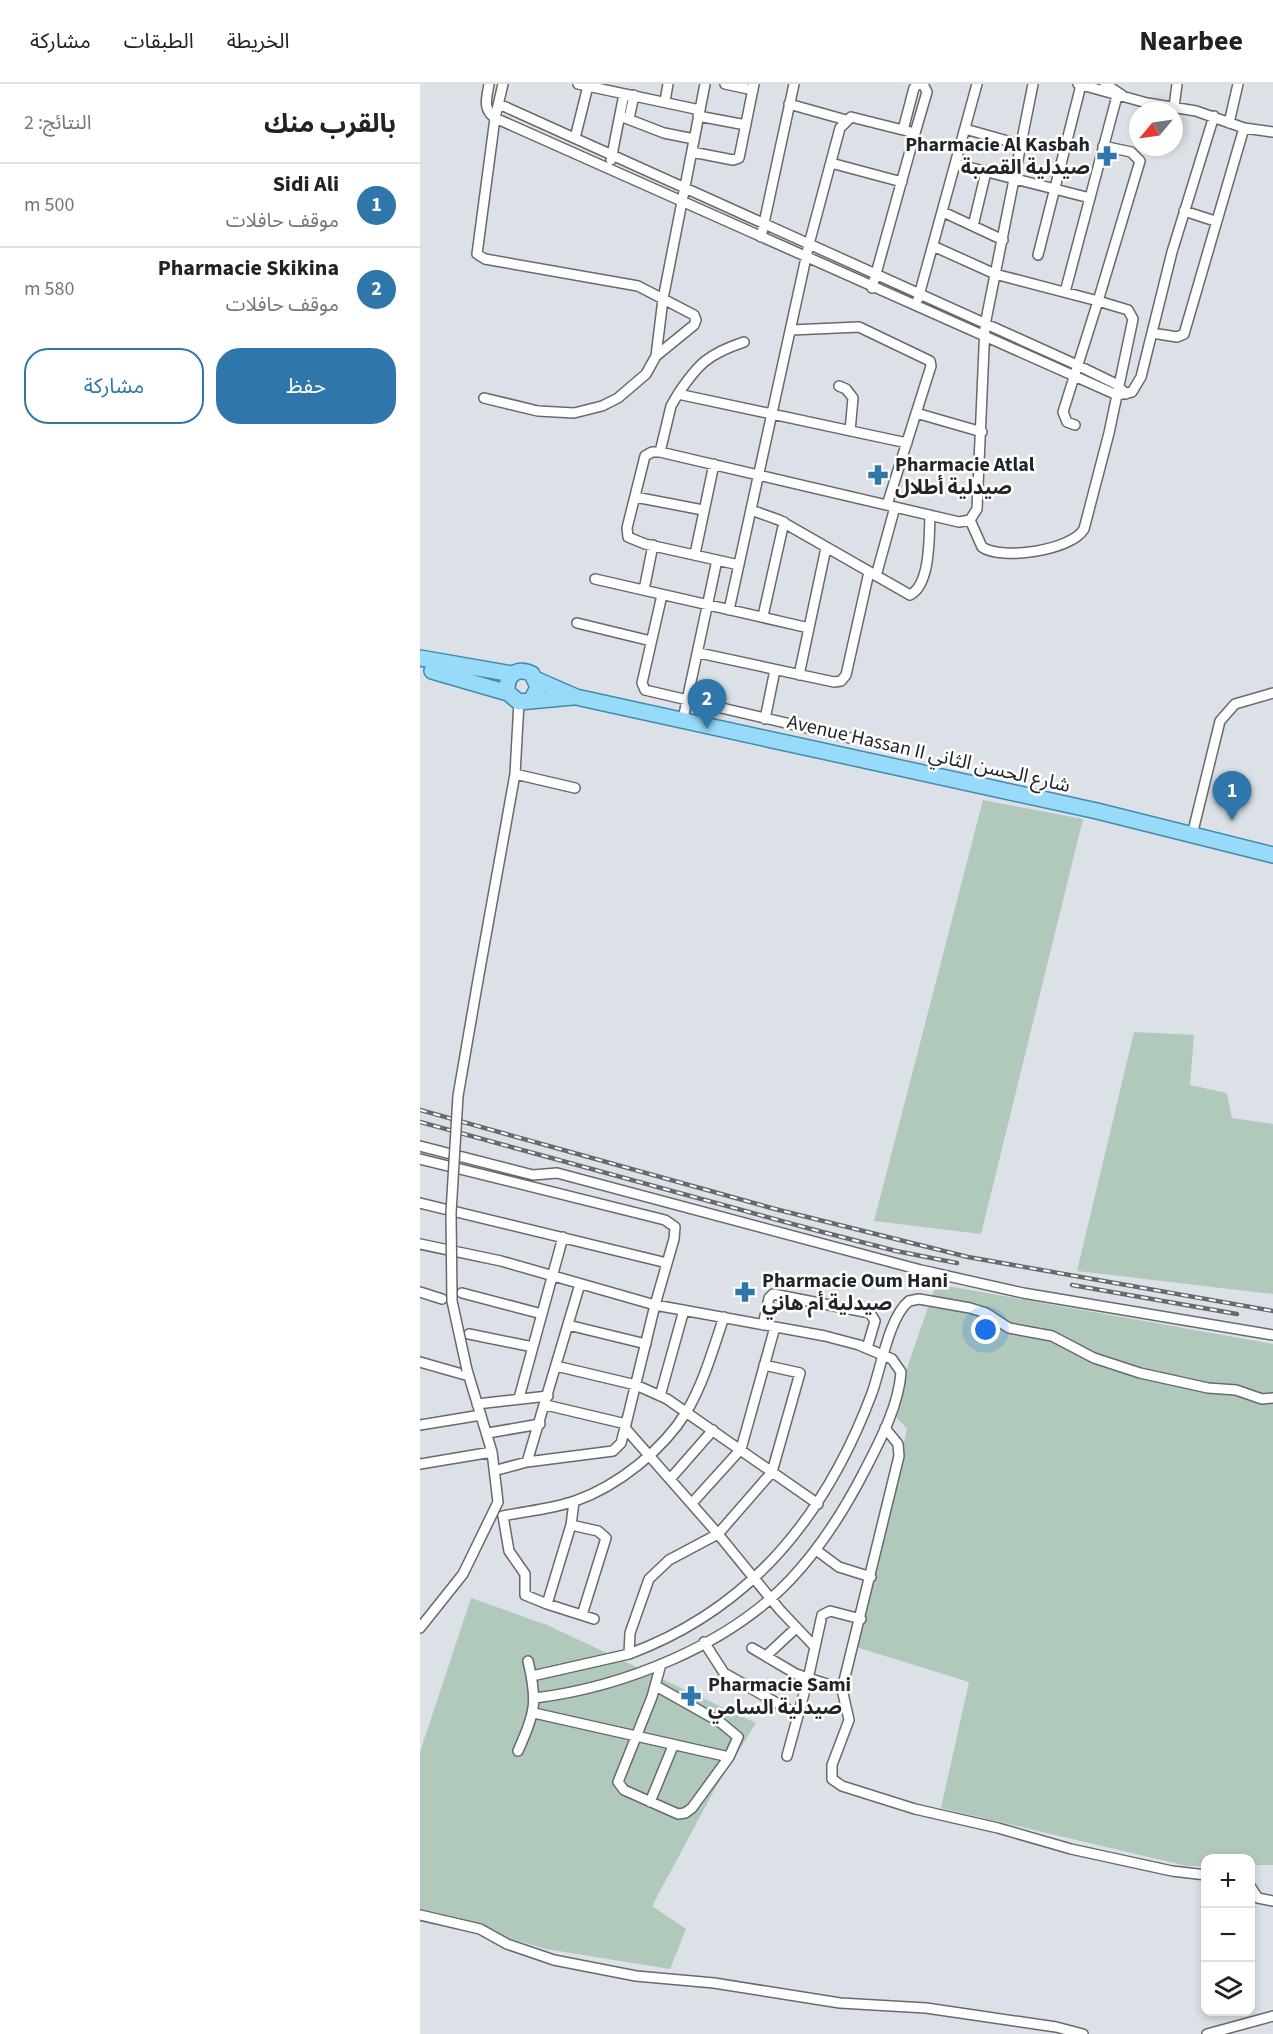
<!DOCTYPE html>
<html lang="ar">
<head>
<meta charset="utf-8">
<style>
  body { margin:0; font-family:"Source Sans 3","Noto Sans Arabic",sans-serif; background:#f2f2f2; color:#222; direction:rtl }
  .controls { position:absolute; right:18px; bottom:18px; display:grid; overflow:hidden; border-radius:12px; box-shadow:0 3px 9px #0003 }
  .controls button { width:54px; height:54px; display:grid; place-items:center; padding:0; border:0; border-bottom:2px solid #e0e0e0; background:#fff; color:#222; font:30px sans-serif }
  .compass { position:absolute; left:709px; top:18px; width:54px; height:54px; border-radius:50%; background:#fff; box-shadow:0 3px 9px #0003; rotate:241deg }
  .you { position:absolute; left:566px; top:1246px; width:21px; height:21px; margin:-15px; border:4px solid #fff; border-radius:50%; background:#1a73e8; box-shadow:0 0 0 9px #1a73e833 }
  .badge { display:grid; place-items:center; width:39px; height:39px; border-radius:50%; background:#2f77ab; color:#fff; font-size:20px; font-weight:700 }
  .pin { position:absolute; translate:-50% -50px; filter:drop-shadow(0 2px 3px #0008) }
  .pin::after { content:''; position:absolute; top:32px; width:21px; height:18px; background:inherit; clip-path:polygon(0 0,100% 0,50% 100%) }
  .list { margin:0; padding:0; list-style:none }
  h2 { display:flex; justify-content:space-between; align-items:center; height:78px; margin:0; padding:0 24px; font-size:26px }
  h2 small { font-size:20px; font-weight:400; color:#767676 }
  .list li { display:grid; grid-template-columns:39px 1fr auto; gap:18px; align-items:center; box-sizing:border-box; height:84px; padding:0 24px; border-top:2px solid #e0e0e0 }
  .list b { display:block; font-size:22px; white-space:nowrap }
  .list p { margin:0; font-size:20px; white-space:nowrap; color:#767676 }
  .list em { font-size:20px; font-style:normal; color:#767676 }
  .actions { display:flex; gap:12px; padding:18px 24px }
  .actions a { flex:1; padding:14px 0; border:2px solid #2f77ab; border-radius:24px; text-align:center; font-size:21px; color:#2f77ab }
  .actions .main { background:#2f77ab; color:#fff }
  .icon { flex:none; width:33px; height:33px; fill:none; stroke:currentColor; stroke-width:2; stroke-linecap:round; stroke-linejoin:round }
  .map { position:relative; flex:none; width:853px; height:1950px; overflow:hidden; direction:ltr }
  header { display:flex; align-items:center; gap:36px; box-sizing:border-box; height:84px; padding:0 30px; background:#fff; border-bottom:2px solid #e0e0e0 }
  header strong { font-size:28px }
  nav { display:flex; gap:33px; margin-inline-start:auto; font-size:21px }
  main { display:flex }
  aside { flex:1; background:#fff }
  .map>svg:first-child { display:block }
  .green { fill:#b0c9ba }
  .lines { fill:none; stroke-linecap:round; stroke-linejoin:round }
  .street-casing { stroke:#656a6f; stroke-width:12 }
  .primary-casing { stroke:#418aae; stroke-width:18 }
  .street { stroke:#fff; stroke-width:9 }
  .primary { stroke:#97dafa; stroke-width:15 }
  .rail-casing { stroke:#66696d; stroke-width:4.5 }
  .rail { stroke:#fff; stroke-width:2; stroke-dasharray:7; stroke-linecap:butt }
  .street-bridge-casing { stroke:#656a6f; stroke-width:12; stroke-linecap:butt }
  .street-bridge { stroke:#fff; stroke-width:9 }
  .labels { text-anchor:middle; stroke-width:5; stroke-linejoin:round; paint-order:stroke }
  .poi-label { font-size:20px; font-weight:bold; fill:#222426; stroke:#fff; text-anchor:start }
  .street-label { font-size:20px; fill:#222426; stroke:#fff }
</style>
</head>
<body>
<header>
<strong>Nearbee</strong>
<nav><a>الخريطة</a><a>الطبقات</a><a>مشاركة</a></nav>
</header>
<main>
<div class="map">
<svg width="853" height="1950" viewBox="0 0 853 1950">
  <rect width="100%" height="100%" fill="#dbe1e7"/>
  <path class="green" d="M563 716 663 735 561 1150 454 1137Z
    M714 948 774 951 770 1001 807 1009 812 1034 853 1040V1210L657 1187Z
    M516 1200 853 1260V1781H831L830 1774H786L785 1782H767L521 1724 549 1598 436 1563 487 1345 472 1328Z
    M51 1514 127 1541 336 1639 297 1701 232 1822 266 1845 250 1885 126 1865 0 1828V1668Z"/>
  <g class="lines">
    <g class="street-casing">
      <path id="street" d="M69 0C67 13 62 25 75 34L697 311 712 308 721 293 752 168 794 32
        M83 0 75 34 57 170 65 175 218 202 274 231 276 236 274 241 236 272
        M158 0 280 26
        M305 0 333 6
        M658 0 727 19 776 27 824 44
        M685 0 702 11
        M245 17 248 0
        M79 20 657 281 696 300 706 310
        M369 20 426 36
        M754 23 757 0
        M200 32 244 49 274 55
        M278 32 326 41
        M209 35 214 11
        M809 39 818 0
        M545 45 602 61
        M483 46 494 4 498 0
        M495 49 507 8 503 0
        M155 54 168 2
        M272 68 313 76 319 74 334 0
        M191 76 204 10
        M411 79 482 98
        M536 80 670 114
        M764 127 795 137
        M523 128 583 156
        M553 142 566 88
        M341 153 374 0
        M513 162 575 190 678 217 643 328 647 338 655 341
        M618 171 661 1
        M645 208 697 12
        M498 215 557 0
        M371 246 439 243 510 277 511 282 467 421
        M732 249 757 253 764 250 824 44 853 48
        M419 302 426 305 433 314 430 347
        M258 310C278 280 288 270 324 258
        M64 314 118 327 154 329 182 322 198 314 226 290 236 272 243 215 285 0
        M496 329 562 348
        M240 368 251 322 258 310 487 359
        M215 413 283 426
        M331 426 359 436 490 511C511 500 509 452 510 431
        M550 436 562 463C582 477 652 466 664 445L689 349 713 235 708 226 678 217 720 77 711 68 683 62
        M275 470 294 380
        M319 481 225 460 208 453 207 444 225 372 232 368H240L539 438 550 436 557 425 565 241 613 0
        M456 492 475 423
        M175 495 389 544
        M224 506 233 461
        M242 511 222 599 225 606 430 654
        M309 526 389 160 420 44 431 33 495 49 452 204
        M343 532 364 438
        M157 539 231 557
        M279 569 414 598 421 597 426 591 449 488
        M379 591 406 464
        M263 635 297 476
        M345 635 355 586
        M95 690 155 704
        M772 751 800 637 815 620 853 609
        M58 896 95 690 99 618
        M0 1062 113 1091 137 1089 501 1186 603 1209 853 1251
        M0 1075 245 1136 255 1143 254 1155 235 1221 205 1344 298 1450 249 1476 229 1495 210 1549 209 1570C333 1524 407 1429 452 1309 461 1284 469 1233 489 1217L499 1215 550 1224 566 1229 589 1244 632 1252 674 1274 720 1289 788 1304 816 1306 842 1315 853 1314
        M0 1119 247 1179
        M0 1160 81 1177 235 1221 405 1252 439 1261 472 1275 481 1288C479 1321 460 1357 445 1386 425 1425 401 1463 371 1495 309 1561 204 1603 115 1614
        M0 1208 22 1215
        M42 1209 122 1230
        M148 1241 226 1260
        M343 1241 349 1214 353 1210 450 1229 455 1237 447 1264
        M49 1250 113 1263
        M0 1278 49 1292
        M344 1281 380 1289 352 1388 298 1450 360 1526 395 1563
        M136 1282 216 1301 247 1315 398 1420
        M240 1312 264 1226
        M99 1314 143 1153
        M57 1320 128 1312
        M126 1321 206 1340
        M0 1341 61 1331
        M465 1344 478 1360 479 1372 422 1605 429 1636 412 1681V1695L422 1702 495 1725 578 1744 651 1765 752 1787 786 1791
        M68 1349 120 1340
        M107 1378 193 1367 201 1359 205 1344
        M0 1380 72 1368
        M77 1386 107 1378 160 1200
        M251 1394 293 1346
        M154 1418 151 1441 127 1520 105 1511V1490L89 1467 83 1432C107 1427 132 1425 155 1417 198 1402 243 1366 267 1327 284 1298 293 1265 304 1233
        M273 1418 321 1365 355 1243
        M151 1441 178 1447 186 1454 162 1531
        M396 1466 419 1483 451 1493
        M127 1520 174 1535
        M0 1544 43 1490 78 1418 72 1368 47 1286
        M284 1558 304 1589 378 1631
        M332 1564 376 1590 422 1605
        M346 1572 376 1544
        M112 1592 209 1570
        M236 1602 300 1638 318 1653 309 1673 272 1724 265 1729 258 1730 204 1706 198 1698 232 1613 241 1580
        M114 1629 309 1673
        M98 1667C115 1628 118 1619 108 1577
        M367 1672 388 1595 402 1531 410 1527 441 1535
        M230 1718 253 1662
        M830 1802 838 1814 853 1817
        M0 1831 60 1845 87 1860 134 1876 216 1892 294 1899 420 1919 506 1924 636 1943 663 1950
        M787 1950 853 1932"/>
    </g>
    <g class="primary-casing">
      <path id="primary" d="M0 574 92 590
        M12 587 88 609
        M117 596 156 613 677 727 853 771
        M112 615 118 603 112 590C97 582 84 592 88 609L99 618 153 613"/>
    </g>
    <use href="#street" class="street"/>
    <use href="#primary" class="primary"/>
    <g class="rail-casing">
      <path id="rail" d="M0 1026 355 1125 548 1173 853 1227
        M0 1038 391 1145 476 1167 537 1179
        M652 1201 817 1230"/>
    </g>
    <use href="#rail" class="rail"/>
    <g class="street-bridge-casing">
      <path id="street-bridge" d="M47 1286 32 1217 31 1129 38 1012 58 896"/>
    </g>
    <use href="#street-bridge" class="street-bridge"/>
  </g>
  <defs>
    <g id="pharmacy-bare" transform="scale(1.62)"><path d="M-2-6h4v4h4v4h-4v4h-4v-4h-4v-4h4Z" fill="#2f77ab" stroke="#fff" stroke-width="2.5" paint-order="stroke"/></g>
  </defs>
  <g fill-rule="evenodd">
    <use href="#pharmacy-bare" x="687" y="72"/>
    <use href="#pharmacy-bare" x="458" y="391"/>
    <use href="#pharmacy-bare" x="325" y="1208"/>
    <use href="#pharmacy-bare" x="271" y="1612"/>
  </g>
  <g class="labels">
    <g class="poi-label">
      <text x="670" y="67" text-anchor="end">Pharmacie Al Kasbah<tspan x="670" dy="23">صيدلية القصبة</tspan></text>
      <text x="475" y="387">Pharmacie Atlal<tspan x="475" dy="23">صيدلية أطلال</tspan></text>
      <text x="342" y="1203">Pharmacie Oum Hani<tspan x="342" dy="23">صيدلية أم هاني</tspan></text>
      <text x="288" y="1607">Pharmacie Sami<tspan x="288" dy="23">صيدلية السامي</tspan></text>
    </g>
    <g class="street-label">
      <text transform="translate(509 669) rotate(13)" y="7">Avenue Hassan II شارع الحسن الثاني</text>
    </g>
  </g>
</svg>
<div class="controls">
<button>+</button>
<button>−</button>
<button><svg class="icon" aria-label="layers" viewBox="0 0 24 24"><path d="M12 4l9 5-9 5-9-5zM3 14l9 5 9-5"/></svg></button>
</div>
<svg class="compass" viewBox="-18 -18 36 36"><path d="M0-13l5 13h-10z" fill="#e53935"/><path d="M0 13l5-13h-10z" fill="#767676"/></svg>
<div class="you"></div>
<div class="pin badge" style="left:812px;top:737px">1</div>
<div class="pin badge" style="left:287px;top:645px">2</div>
</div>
<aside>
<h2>بالقرب منك<small>النتائج: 2</small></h2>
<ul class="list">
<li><span class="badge">1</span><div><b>Sidi Ali</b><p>موقف حافلات</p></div><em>500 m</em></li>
<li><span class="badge">2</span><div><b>Pharmacie Skikina</b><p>موقف حافلات</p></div><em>580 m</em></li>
</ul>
<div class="actions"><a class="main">حفظ</a><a>مشاركة</a></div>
</aside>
</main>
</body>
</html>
